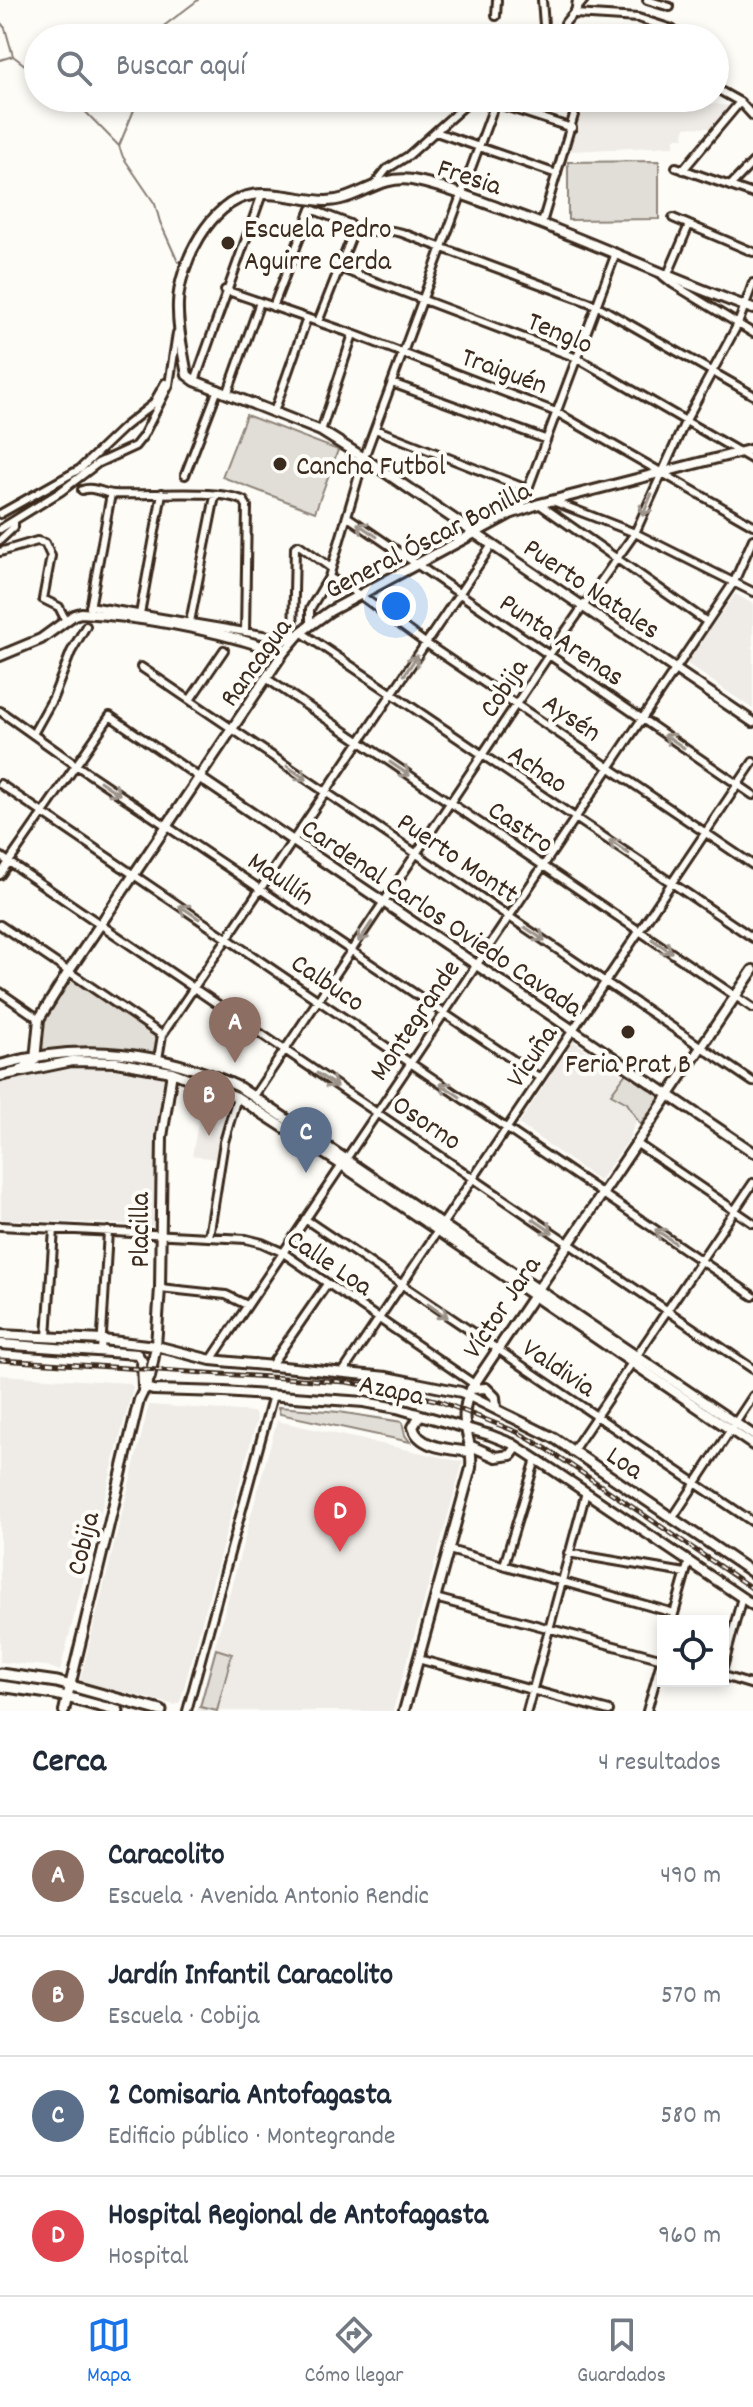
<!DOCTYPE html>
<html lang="es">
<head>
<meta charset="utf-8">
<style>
  body { margin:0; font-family:Dekko,sans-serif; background:#f6f6f7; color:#1f2937 }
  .controls { position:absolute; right:24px; bottom:24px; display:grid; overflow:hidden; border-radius:0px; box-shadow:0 4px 12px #0003 }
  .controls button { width:72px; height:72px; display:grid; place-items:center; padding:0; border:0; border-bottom:2px solid #e0e1e3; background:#fff; color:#1f2937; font:40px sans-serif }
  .you { position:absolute; left:396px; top:606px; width:28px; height:28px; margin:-20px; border:6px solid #fff; border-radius:50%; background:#1a73e8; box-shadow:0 0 0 12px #1a73e833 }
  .badge { display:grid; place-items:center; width:52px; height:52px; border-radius:50%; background:#1a73e8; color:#fff; font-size:26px; font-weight:700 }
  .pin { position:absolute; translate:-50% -66px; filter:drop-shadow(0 2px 4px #0008) }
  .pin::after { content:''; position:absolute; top:42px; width:28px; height:24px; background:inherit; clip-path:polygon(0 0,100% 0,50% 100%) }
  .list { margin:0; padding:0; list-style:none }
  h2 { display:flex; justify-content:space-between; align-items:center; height:104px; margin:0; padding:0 32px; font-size:34px }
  h2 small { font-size:26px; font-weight:400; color:#747a83 }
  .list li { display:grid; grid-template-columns:52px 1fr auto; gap:24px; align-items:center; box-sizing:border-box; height:120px; padding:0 32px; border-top:2px solid #e0e1e3 }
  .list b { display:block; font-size:30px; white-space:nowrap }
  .list p { margin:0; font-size:26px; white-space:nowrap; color:#747a83 }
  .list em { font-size:26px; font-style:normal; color:#747a83 }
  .icon { flex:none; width:44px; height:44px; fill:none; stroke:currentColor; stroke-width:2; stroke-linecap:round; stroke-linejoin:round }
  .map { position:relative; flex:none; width:753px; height:1711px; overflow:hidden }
  .search { position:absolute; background:#fff; box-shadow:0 4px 12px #0003; left:24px; right:24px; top:24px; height:88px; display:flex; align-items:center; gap:20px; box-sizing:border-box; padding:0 28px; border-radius:44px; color:#747a83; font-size:30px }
  .sheet { height:584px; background:#fff }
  nav { display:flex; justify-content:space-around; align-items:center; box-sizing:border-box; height:112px; border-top:2px solid #e0e1e3; background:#fff; font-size:22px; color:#747a83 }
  nav a { display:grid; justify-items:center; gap:4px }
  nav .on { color:#1a73e8 }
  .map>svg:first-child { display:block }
  .built { fill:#efece7 }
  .green { fill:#e1ded7; stroke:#8e847a; stroke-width:2 }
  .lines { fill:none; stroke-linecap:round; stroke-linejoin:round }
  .stream { stroke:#887d74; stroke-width:2 }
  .street-casing { stroke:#3b2a1e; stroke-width:12 }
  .secondary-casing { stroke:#3b2a1e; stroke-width:14 }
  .primary-casing { stroke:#3b2a1e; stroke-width:15 }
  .street { stroke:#fdfcf7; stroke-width:6 }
  .secondary { stroke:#fdfcf7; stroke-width:8 }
  .primary { stroke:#fdfcf7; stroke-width:9 }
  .rail-casing { stroke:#3b2a1e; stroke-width:5 }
  .rail { stroke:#fdfcf7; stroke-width:2; stroke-dasharray:6; stroke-linecap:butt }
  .oneway { stroke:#9c938a }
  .poi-dot { fill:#3b2a1e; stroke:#fdfcf7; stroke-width:3 }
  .labels { text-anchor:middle; stroke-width:8; stroke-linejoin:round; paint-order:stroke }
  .street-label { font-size:28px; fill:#3b2a1e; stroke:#fdfcf7 }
  .poi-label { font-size:28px; fill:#3b2a1e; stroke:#fdfcf7; text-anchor:start }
</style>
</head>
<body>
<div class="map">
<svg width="753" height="1711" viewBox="0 0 753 1711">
  <rect width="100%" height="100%" fill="#fdfcf7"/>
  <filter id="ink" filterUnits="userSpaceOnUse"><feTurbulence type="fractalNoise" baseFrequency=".0125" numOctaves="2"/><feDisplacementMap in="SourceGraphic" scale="16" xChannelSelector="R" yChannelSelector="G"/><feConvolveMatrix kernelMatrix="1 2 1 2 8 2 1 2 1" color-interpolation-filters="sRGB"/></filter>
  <g filter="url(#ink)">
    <path class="built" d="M583 98H668L730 106 712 128 685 127 684 138H675L674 146 570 151Z
      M735 594 753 604V709L686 663Z
      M573 1041 622 1075 611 1093 627 1103 636 1121 628 1141 599 1181 519 1124Z
      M116 1063 170 1073 159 1226 1 1219 0 1082 25 1076 46 1066Z
      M200 1112 224 1116 218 1159 192 1156Z
      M0 1375 129 1383 133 1387 60 1671 47 1666 0 1662Z
      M149 1405 254 1412 257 1419 180 1702 175 1705 80 1681Z
      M277 1421 463 1462 393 1711H197Z"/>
    <path class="green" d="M659 161V219L568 220V162Z
      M246 415 338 450 315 512 222 477Z
      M70 975 159 1037 153 1054 95 1049 39 1053 42 1020Z
      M626 1073 662 1098 640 1124 627 1103 611 1094Z
      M278 1407 339 1412 402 1422 405 1435 410 1442 280 1414Z
      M216 1649 232 1654 217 1711 200 1707Z"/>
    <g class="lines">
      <path class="stream" d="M0 22 5 28 13 56 38 75
        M148 38 198 0
        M0 60 13 56
        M72 98 119 146
        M139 98 119 146 123 157 155 204 160 222 178 262"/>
      <g class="street-casing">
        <path id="street" d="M542 0 544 25
          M577 0 575 14 638 18 672 29
          M647 0 670 7
          M496 16 497 0
          M566 38 565 23 584 0
          M715 88 740 102 753 116
          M480 98 572 128
          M436 132 557 174
          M676 167 753 194
          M683 170 740 102
          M375 184 387 169 408 156 473 98
          M730 186 753 162
          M673 218 753 252
          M542 223 579 98
          M353 233 393 231 402 233 596 305 753 395
          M339 268 577 358 753 460
          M668 274 689 225
          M663 276 673 284 753 333
          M225 290 353 334 556 412 753 525
          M273 307 311 209 350 224 353 233
          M318 322 353 233
          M195 381 262 194
          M392 383 545 439
          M228 392 260 302
          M274 412 307 318
          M375 429 527 489
          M321 431 353 334
          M185 475 218 389
          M82 490C94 486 101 493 113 494 143 496 219 488 244 501L247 506 245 632
          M550 500 635 533 753 592
          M539 504 707 622
          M520 510 616 253
          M0 514 80 469 124 427 153 404 165 383
          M348 517 753 795
          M0 529 60 492 98 463 135 446 143 436 169 385 177 333
          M0 540 14 527V521
          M0 552 37 541 45 543 51 556 43 599 59 607 66 621
          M329 577 360 595 421 640 753 865
          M90 606 293 640 295 547 299 545 331 568
          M90 608 111 494
          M140 614 162 493
          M190 622 215 496
          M310 624V609L329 577 364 458 497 98
          M301 632 753 938
          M141 667 753 1082
          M266 678 753 1008
          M190 700 224 650
          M0 711 76 765 540 1078
          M33 734 53 698 71 652 86 626
          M0 784 753 1296
          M0 856 753 1369
          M0 875 110 716 200 778
          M0 925 162 1035
          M0 992 39 1019
          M158 1059 162 1035 492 545
          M254 1096 549 655 635 533 685 422 738 324 753 283
          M636 1143 753 1223
          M305 1219 753 1522
          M0 1226 246 1239 262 1243 282 1252 474 1384
          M209 1237 224 1142 237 1097
          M160 1288 226 1295 247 1305
          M47 1337 54 1229
          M101 1352 108 1231
          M211 1360 734 582 753 539
          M271 1365 327 1284
          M343 1372 753 762
          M572 1452 753 1183
          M672 1519 753 1396
          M449 1550 674 1613
          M568 1553 685 1573
          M504 1565 536 1459
          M435 1598 663 1659
          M672 1621 689 1561
          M418 1659 609 1711
          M723 1668 742 1597
          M723 1676 753 1685
          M187 1711 273 1395
          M527 1711 586 1492
          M647 1711 663 1654"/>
      </g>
      <g class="secondary-casing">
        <path id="secondary" d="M753 309C667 278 585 238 499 208 471 198 441 185 412 180 380 174 355 202 325 201 301 200 276 191 252 195 210 201 179 265 178 303 177 327 183 352 187 375L195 381 321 431 364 458 753 722
          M0 656 41 639 74 615 81 613C148 617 220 631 283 653
          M200 778 753 1152
          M0 1065C81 1042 163 1051 239 1087L753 1435
          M20 1071 35 1060 39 1019 69 971 283 653 301 632 330 611 510 514 539 504 753 449
          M0 1076 72 1061 116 1062 172 1072 237 1097 337 1162 753 1445
          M0 1335 102 1340 156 1346 211 1360 387 1377 461 1392 554 1438 753 1573
          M0 1344 137 1354 142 1361 143 1386
          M143 1387 153 1390 224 1392 364 1402 397 1408 490 1435 513 1444 553 1470 753 1605
          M471 1389 486 1388 495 1397 496 1408
          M420 1415 413 1427C419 1449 452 1449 471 1452
          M469 1445 496 1457 511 1455 517 1447
          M64 1711 139 1400 150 1377 156 1346 160 1288 162 1137 172 1072
          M404 1711 471 1468C474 1434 455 1426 471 1389L753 970"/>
      </g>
      <g class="primary-casing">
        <path id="primary" d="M0 1674 57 1682 161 1711
          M0 1686 55 1694 118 1711"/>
      </g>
      <use href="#street" class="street"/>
      <use href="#secondary" class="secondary"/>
      <use href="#primary" class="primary"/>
      <g class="rail-casing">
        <path id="rail" d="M0 1360 346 1382 396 1390 439 1401 517 1432 547 1449 753 1589"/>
      </g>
      <use href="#rail" class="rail"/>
    </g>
    <defs><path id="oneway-shaft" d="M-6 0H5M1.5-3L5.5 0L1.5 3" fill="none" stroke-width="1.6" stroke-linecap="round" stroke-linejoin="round" transform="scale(2)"/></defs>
    <g class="oneway">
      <use href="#oneway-shaft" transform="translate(647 505) rotate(113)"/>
      <use href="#oneway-shaft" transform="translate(367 530) rotate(-146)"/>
      <use href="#oneway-shaft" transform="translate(411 665) rotate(-56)"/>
      <use href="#oneway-shaft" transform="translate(674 741) rotate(-146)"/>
      <use href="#oneway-shaft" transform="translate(400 769) rotate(34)"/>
      <use href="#oneway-shaft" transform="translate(297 773) rotate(34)"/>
      <use href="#oneway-shaft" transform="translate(110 788) rotate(34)"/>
      <use href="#oneway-shaft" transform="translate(619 847) rotate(-146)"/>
      <use href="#oneway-shaft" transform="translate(189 912) rotate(-146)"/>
      <use href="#oneway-shaft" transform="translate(365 932) rotate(124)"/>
      <use href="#oneway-shaft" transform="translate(535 934) rotate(34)"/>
      <use href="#oneway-shaft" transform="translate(662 946) rotate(34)"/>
      <use href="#oneway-shaft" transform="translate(327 1080) rotate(34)"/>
      <use href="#oneway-shaft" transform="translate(450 1090) rotate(-146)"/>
      <use href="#oneway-shaft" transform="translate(543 1226) rotate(34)"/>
      <use href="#oneway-shaft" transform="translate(665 1236) rotate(-146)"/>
      <use href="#oneway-shaft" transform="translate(438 1311) rotate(34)"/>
    </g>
  </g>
  <g class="poi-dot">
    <circle cx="228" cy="243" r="8"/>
    <circle cx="280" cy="464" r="8"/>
    <circle cx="628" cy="1032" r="8"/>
  </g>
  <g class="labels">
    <g class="street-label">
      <text transform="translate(470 175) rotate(18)" y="10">Fresia</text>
      <text transform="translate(561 331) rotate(23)" y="10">Tenglo</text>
      <text transform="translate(505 369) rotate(20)" y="10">Traiguén</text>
      <text transform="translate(427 538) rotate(-27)" y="10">General Óscar Bonilla</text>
      <text transform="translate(593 587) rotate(34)" y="10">Puerto Natales</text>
      <text transform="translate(563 638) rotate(34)" y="10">Punta Arenas</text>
      <text transform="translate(254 661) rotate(-54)" y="10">Rancagua</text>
      <text transform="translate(502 687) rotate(-56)" y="10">Cobija</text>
      <text transform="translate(573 716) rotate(34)" y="10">Aysén</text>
      <text transform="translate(539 767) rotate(34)" y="10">Achao</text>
      <text transform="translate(522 825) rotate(34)" y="10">Castro</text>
      <text transform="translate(459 856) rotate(34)" y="10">Puerto Montt</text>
      <text transform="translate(282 877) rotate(34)" y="10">Maullín</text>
      <text transform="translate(443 916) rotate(34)" y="10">Cardenal Carlos Oviedo Cavada</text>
      <text transform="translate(329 981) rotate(34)" y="10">Calbuco</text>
      <text transform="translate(413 1019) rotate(-56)" y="10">Montegrande</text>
      <text transform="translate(530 1055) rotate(-56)" y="10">Vicuña</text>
      <text transform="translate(428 1121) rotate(34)" y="10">Osorno</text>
      <text transform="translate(138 1230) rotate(-90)" y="10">Placilla</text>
      <text transform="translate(331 1261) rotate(34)" y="10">Calle Loa</text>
      <text transform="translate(500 1306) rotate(-56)" y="10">Víctor Jara</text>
      <text transform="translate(560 1366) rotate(34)" y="10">Valdivia</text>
      <text transform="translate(392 1388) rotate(12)" y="10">Azapa</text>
      <text transform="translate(626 1461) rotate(34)" y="10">Loa</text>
      <text transform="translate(81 1543) rotate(-76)" y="10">Cobija</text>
    </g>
    <g class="poi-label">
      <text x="244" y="237">Escuela Pedro<tspan x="244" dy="32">Aguirre Cerda</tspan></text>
      <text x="296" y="474">Cancha Futbol</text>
      <text x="628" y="1072" text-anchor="middle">Feria Prat B</text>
    </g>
  </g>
</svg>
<div class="controls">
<button><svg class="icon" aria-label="locate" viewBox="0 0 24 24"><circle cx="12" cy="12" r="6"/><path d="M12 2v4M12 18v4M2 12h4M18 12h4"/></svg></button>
</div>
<div class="you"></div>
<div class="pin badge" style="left:235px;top:1063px;background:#8d6e63">A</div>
<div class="pin badge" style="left:209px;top:1136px;background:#8d6e63">B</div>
<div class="pin badge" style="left:306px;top:1173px;background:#5c6f8a">C</div>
<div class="pin badge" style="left:340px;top:1552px;background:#e0444e">D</div>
<div class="search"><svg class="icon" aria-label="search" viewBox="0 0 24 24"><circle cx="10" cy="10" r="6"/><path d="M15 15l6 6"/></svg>Buscar aquí</div>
</div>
<section class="sheet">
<h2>Cerca<small>4 resultados</small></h2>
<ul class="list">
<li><span class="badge" style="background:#8d6e63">A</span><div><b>Caracolito</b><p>Escuela · Avenida Antonio Rendic</p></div><em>490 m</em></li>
<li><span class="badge" style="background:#8d6e63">B</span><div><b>Jardín Infantil Caracolito</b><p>Escuela · Cobija</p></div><em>570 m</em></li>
<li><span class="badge" style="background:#5c6f8a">C</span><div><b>2 Comisaria Antofagasta</b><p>Edificio público · Montegrande</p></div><em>580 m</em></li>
<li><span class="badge" style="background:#e0444e">D</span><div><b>Hospital Regional de Antofagasta</b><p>Hospital</p></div><em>960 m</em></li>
</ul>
</section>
<nav>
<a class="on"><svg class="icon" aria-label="map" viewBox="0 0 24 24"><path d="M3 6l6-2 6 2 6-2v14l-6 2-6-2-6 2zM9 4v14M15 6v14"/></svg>Mapa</a>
<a><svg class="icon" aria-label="directions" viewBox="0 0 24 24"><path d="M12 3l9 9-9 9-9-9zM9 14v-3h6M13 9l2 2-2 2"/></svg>Cómo llegar</a>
<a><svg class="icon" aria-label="saved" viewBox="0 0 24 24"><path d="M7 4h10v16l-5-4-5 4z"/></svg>Guardados</a>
</nav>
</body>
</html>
